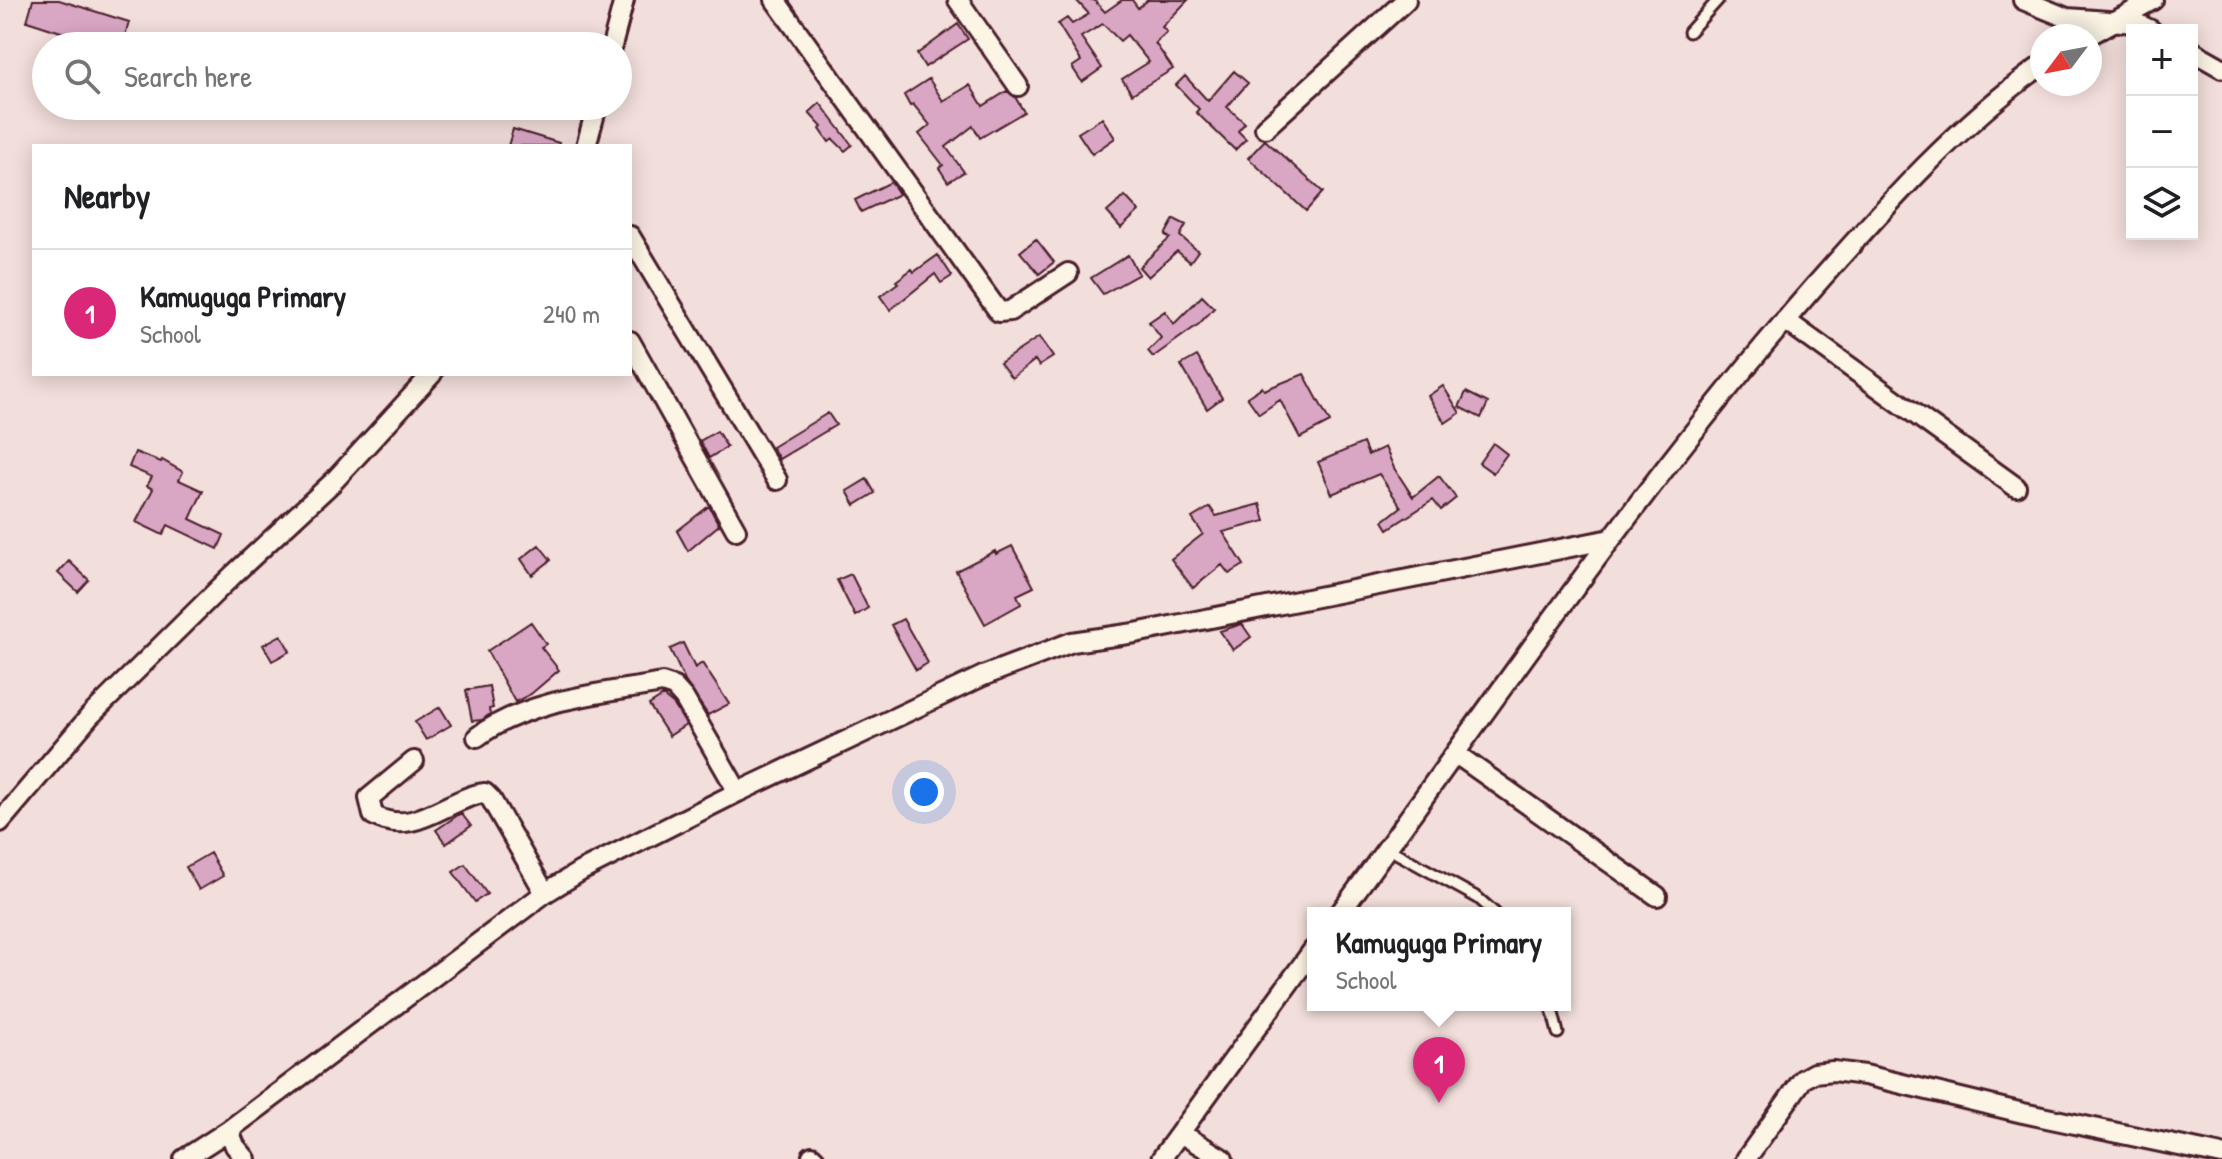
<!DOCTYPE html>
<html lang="en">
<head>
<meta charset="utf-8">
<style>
  body { margin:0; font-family:"Patrick Hand",sans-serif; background:#f2f2f2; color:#202124 }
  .controls { position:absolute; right:24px; top:24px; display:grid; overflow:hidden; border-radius:0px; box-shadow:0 4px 20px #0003 }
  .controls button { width:72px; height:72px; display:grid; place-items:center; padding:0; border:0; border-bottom:2px solid #e0e0e0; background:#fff; color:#202124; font:40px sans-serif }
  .compass { position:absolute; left:2030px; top:24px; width:72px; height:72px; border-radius:50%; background:#fff; box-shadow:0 4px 20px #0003; rotate:238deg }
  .you { position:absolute; left:924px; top:792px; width:28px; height:28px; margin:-20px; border:6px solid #fff; border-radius:50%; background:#1a73e8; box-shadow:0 0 0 12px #1a73e833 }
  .badge { display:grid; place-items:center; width:52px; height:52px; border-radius:50%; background:#db2777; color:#fff; font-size:26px; font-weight:700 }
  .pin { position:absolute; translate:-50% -66px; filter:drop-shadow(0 2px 4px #0008) }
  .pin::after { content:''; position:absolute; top:42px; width:28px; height:24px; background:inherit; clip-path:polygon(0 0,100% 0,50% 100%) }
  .popup { position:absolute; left:1307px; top:907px; width:264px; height:104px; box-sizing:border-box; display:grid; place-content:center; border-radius:0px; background:#fff; filter:drop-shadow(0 2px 6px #0005); font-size:26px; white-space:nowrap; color:#757577 }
  .popup b { font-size:30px; color:#202124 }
  .popup::after { content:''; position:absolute; left:50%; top:100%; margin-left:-16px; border:16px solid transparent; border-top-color:#fff }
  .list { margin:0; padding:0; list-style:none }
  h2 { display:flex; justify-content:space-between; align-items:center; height:104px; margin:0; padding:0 32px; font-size:34px }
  h2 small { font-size:26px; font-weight:400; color:#757577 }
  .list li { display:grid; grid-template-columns:52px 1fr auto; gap:24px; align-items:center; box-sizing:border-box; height:128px; padding:0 32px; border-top:2px solid #e0e0e0 }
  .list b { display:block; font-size:30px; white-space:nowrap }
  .list p { margin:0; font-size:26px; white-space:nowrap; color:#757577 }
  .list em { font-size:26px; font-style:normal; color:#757577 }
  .icon { flex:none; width:44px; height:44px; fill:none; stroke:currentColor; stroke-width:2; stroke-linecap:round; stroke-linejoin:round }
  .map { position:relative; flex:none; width:2222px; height:1159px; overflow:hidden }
  .search { position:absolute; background:#fff; box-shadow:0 4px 20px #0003; left:32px; top:32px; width:600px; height:88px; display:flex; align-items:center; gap:20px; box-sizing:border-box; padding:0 28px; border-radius:44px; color:#757577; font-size:30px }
  .panel { position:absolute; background:#fff; box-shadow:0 4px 20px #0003; left:32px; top:144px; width:600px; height:232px; border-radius:0px }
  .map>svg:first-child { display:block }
  .building { fill:#d9a7c4; stroke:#4a1f2b; stroke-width:2 }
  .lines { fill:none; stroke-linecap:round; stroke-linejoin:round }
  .service-casing { stroke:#4a1f2b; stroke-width:15 }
  .minor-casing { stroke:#4a1f2b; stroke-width:24 }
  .service { stroke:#fcf5e5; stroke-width:9 }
  .minor { stroke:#fcf5e5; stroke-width:18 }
</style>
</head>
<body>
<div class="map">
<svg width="2222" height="1159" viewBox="0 0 2222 1159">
  <rect width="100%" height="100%" fill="#f2dedb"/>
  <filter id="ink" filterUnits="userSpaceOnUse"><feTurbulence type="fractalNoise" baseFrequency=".0125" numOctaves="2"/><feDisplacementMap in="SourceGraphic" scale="16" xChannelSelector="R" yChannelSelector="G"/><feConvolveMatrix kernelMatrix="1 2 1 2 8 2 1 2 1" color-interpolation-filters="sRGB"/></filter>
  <g filter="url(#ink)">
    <path class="building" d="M33 0H59L129 22 122 46H104L27 21Z
      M1076 0H1094L1105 12 1122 0H1132L1138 8 1148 0H1188L1162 27 1167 32 1155 43 1173 69 1132 94 1122 79 1149 62 1127 35 1120 41 1103 24 1081 37 1102 68 1082 82 1072 67 1081 61 1058 24 1067 18 1072 24 1089 14Z
      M958 24 968 39 925 67 917 54Z
      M1234 71 1248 83 1227 107 1245 123 1238 131 1246 139 1235 150 1196 112 1199 109 1176 85 1185 76 1208 101Z
      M929 79 943 101 970 85 983 106 1007 91 1015 97 1024 112 980 138 973 126 946 147 964 172 948 182 939 168 943 165 919 134 930 125 913 104 910 106 904 95Z
      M820 103 852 145 845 151 833 139 829 142 820 129 822 127 809 113Z
      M1102 118 1115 138 1092 154 1078 133Z
      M513 129 559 143 558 146H508Z
      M1265 140 1323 192 1306 211 1248 158Z
      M891 182 899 194 861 212 855 200Z
      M1125 196 1139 211 1121 228 1107 212Z
      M1174 219 1186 225 1180 236 1198 251 1190 262 1177 251 1148 277 1139 267 1170 238 1165 235Z
      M1036 239 1054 262 1039 274 1020 252Z
      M938 255 952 276 941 283 935 274 890 310 880 296 898 283 896 281 912 269 914 272Z
      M1128 255 1139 274 1103 294 1091 278Z
      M1202 296 1214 308 1199 324 1153 357 1148 351 1161 338 1149 322 1165 311 1174 324Z
      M1039 337 1053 357 1039 366 1035 360 1012 378 1000 363Z
      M1197 356 1222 398 1207 409 1181 365Z
      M1304 374 1330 422 1300 438 1280 400 1259 414 1247 397 1262 387 1264 390Z
      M1443 386 1460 413 1445 423 1428 396Z
      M1466 392 1488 403 1481 418 1459 407Z
      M828 413 836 425 779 459 772 447Z
      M717 431 727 447 709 458 700 441Z
      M1363 443 1368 455 1385 447 1394 468 1413 497 1439 476 1456 498 1441 510 1433 500 1388 529 1383 521 1401 507 1379 474 1332 494 1318 462Z
      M1493 443 1507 454 1493 473 1479 463Z
      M135 452 161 462 162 460 183 472 179 480 203 491 190 519 224 535 218 549 168 525 163 535 136 522 153 489 147 486 152 477 129 467Z
      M867 479 875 493 855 505 847 491Z
      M1260 504 1265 521 1223 532 1244 565 1229 574 1222 565 1193 588 1171 559 1203 534 1192 518 1210 507 1216 516Z
      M709 506 719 525 688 551 677 531Z
      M539 545 551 560 532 575 521 559Z
      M1012 546 1034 587 1017 595 1021 604 985 624 956 571 995 551 996 554Z
      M69 561 89 580 78 592 58 573Z
      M851 574 868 608 855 616 837 580Z
      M903 619 928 663 916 670 891 625Z
      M531 622 546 644 541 647 559 670 531 694 515 702 487 651Z
      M1242 624 1251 637 1233 650 1220 631Z
      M281 635 290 651 272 661 263 645Z
      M683 643 695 668 702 663 729 704 708 715 685 681 670 649Z
      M489 686 493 708 489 709 490 714 482 720 472 721 466 690Z
      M663 696 674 705 686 725 669 736 649 705Z
      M440 707 451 725 426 740 415 722Z
      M461 813 471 826 446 844 436 830Z
      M210 853 223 876 199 890 186 867Z
      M465 864 487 894 475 902 453 872Z"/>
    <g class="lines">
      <g class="service-casing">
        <path id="service" d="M1689 32 1718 0
          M1387 848 1478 898 1495 913
          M1551 1005 1558 1033"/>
      </g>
      <g class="minor-casing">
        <path id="minor" d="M775 0 999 312 1010 311 1068 273
          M958 0 1018 86
          M2023 0 2067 18 2136 23 2151 30
          M2088 36 2153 0
          M612 46 624 0
          M2192 51 2222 68
          M1265 128 1406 0
          M586 146 597 106
          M630 236 777 480
          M1785 320 2016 487
          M630 341 736 530
          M477 737C527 699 602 694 662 683L674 687 684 698 738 792
          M1456 754 1657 896
          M414 761 369 798 373 815C414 839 448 797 485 793L491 799 545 893
          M0 822 90 716 234 574 333 482 432 374
          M1340 913C1494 702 1641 484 1814 287 1885 207 1954 128 2042 65
          M229 1130 235 1146 246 1159
          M1180 1133 1223 1159
          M812 1156 815 1159
          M184 1159 229 1130 545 893 581 871 738 792 983 676 1072 642 1135 633 1611 539
          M1161 1159 1313 950
          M1746 1159 1803 1079 1814 1073 1833 1071 1865 1075 2023 1113 2222 1155"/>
      </g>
      <use href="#service" class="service"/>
      <use href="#minor" class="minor"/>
    </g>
  </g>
</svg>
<div class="controls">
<button>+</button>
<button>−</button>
<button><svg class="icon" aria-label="layers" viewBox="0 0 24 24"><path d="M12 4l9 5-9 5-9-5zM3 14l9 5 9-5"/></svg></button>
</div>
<svg class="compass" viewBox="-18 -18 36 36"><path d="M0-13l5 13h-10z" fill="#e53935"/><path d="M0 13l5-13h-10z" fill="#757577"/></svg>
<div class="you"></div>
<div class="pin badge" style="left:1439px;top:1103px">1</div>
<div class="popup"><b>Kamuguga Primary</b>School</div>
<div class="search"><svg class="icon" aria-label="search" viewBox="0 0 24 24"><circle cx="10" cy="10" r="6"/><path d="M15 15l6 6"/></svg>Search here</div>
<section class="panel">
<h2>Nearby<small></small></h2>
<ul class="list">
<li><span class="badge">1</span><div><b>Kamuguga Primary</b><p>School</p></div><em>240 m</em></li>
</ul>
</section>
</div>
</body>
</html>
